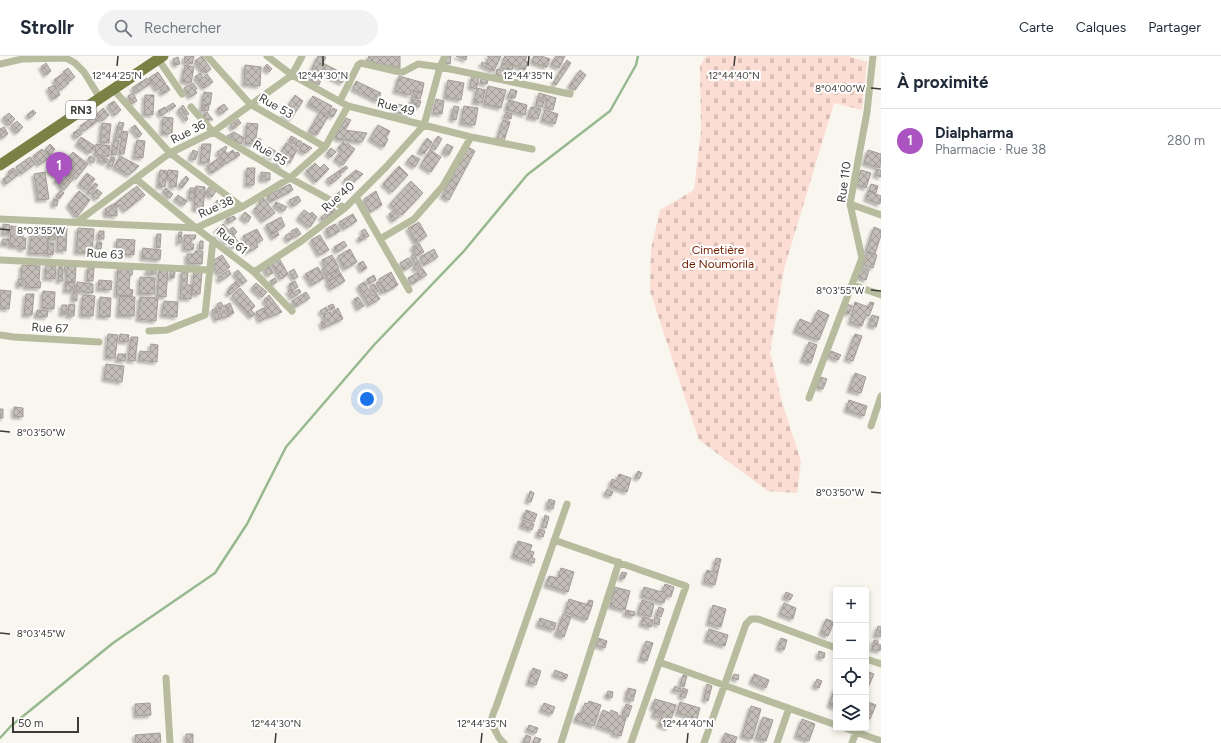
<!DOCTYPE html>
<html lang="fr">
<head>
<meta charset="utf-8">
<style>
  body { margin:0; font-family:Figtree,sans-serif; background:#f2f2f3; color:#1f2937 }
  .controls { position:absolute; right:12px; bottom:12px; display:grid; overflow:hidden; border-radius:4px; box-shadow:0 2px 6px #0003 }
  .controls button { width:36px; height:36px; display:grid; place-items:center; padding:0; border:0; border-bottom:1px solid #e0e1e3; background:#fff; color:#1f2937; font:20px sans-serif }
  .scale { position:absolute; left:12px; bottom:10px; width:67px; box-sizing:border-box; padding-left:4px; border:2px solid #3c3b38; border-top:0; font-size:11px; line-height:14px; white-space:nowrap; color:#3c3b38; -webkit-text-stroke:3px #fff; paint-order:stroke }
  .you { position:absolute; left:367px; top:343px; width:14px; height:14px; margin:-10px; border:3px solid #fff; border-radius:50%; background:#1a73e8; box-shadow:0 0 0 6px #1a73e833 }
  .badge { display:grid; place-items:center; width:26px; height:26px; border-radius:50%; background:#ab53c0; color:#fff; font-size:13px; font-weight:700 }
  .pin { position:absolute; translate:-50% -33px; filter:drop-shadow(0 1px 2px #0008) }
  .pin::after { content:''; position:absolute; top:21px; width:14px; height:12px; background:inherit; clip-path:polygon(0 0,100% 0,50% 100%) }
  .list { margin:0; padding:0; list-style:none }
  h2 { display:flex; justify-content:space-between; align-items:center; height:52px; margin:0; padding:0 16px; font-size:17px }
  h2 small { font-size:13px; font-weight:400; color:#747a83 }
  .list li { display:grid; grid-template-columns:26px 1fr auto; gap:12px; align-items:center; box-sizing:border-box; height:64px; padding:0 16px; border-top:1px solid #e0e1e3 }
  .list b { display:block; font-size:15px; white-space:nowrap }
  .list p { margin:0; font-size:13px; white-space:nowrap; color:#747a83 }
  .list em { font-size:13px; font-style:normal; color:#747a83 }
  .icon { flex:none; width:22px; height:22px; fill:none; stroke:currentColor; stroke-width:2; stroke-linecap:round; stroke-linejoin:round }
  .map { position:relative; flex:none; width:881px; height:687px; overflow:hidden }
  header { display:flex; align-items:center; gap:24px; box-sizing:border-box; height:56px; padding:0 20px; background:#fff; border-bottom:1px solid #e0e1e3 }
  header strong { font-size:19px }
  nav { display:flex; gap:22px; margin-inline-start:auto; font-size:14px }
  .search { width:280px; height:36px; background:#f2f2f3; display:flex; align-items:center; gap:10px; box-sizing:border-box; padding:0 14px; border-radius:22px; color:#747a83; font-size:15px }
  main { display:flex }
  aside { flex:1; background:#fff }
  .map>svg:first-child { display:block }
  .cemetery { fill:url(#cemetery-stones) }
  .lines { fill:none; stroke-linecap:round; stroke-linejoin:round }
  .stream { stroke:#96b990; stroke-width:2.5 }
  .building { fill:url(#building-cross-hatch); stroke:#a39d97; filter:url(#shadow) }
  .minor { stroke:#b7bc9e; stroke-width:7 }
  .trunk { stroke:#798244; stroke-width:11 }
  .ticks { fill:none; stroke:#3c3b38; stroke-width:1.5 }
  .labels { text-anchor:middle; stroke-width:4; stroke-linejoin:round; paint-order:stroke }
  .shield { fill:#fff; stroke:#767674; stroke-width:1 }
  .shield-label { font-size:11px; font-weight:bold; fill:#3c3b38 }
  .street-label { font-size:12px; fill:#3c3b38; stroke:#fff }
  .park-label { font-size:12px; fill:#711d00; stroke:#fff }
  .ticks-label { font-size:10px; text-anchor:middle; fill:#3c3b38; stroke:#fff; stroke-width:4; stroke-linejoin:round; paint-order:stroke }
</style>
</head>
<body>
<header>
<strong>Strollr</strong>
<div class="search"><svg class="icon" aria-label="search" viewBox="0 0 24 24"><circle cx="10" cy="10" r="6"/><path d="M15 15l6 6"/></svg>Rechercher</div>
<nav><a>Carte</a><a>Calques</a><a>Partager</a></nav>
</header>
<main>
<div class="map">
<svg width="881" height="687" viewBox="0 0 881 687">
  <defs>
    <pattern id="cemetery-stones" width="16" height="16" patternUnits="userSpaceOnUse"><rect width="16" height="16" fill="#fbddd3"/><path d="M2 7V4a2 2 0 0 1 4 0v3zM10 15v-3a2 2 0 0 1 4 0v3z" fill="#d8bfb6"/></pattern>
    <pattern id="building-cross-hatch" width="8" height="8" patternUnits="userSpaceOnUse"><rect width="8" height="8" fill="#c3bdb7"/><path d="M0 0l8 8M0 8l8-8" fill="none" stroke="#a09b96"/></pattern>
    <filter id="shadow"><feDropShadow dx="-2.5" dy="2.5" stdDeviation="1" flood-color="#0004"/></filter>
  </defs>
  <rect width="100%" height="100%" fill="#f9f6ef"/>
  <path class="cemetery" d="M706 0H849L867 6 862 54 834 47 784 213 770 296 782 346 801 405 797 437 768 435 699 384 650 235 651 193 660 154 694 134 701 75 700 10Z"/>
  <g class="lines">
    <path class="stream" d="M0 682 11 670 113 587 215 517 247 468 286 391 374 289 464 195 527 119 610 55 636 9 638 0"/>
  </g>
  <path class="building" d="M185 0H194L192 8 184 6Z
    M202 0 211 13 206 17 205 14 203 16 195 5Z
    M318 0 326 1 323 7 346 19 342 27 312 12Z
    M369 0H400V12L367 5Z
    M446 0H451L450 8 445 7Z
    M456 0H467L466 4Z
    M487 0H501L494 15 481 9 482 6 486 8 489 1Z
    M505 0H527L525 5 528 6 525 14 503 4Z
    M534 0H541L550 3 547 11 532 6Z
    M556 0H565L559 12 551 8Z
    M178 1 180 8 175 9 173 3Z
    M567 4 571 7 556 29 553 27Z
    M46 7 51 15 46 19 41 11Z
    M502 7 513 9 512 14 501 12Z
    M267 8 272 13 269 16 264 12Z
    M185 9 194 11 191 27 182 25Z
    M245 9 261 11 260 30 244 28Z
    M68 12 75 21 70 25 63 16Z
    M497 13 505 15 504 20 496 19Z
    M580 14 586 19 575 34 569 30Z
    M158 16 166 28 157 34 149 22Z
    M200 17 203 22 207 18 213 26 204 32 195 21Z
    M62 18 69 27 61 34 54 24Z
    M311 18 321 24 319 29 308 23Z
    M399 20 424 27 422 37 411 34 410 39 395 35Z
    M472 20 479 22 476 33 470 31Z
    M147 22 151 27 136 37 132 32Z
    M481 23 488 24 487 28 480 27Z
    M448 24 464 27 461 44 445 41Z
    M356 25 381 37 378 45 353 33Z
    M193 27 197 33 195 34 197 37 190 41 184 32Z
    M55 29 60 39 53 43 48 32Z
    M167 29 170 34 162 38 160 34Z
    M488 30 506 34 501 52 484 48Z
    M477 32 485 34 482 47 474 46Z
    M511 33 517 35 515 42 508 41Z
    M414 35 422 37 420 43 412 41Z
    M204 36 212 37 210 49 202 48Z
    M133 37 137 45 131 48 128 40Z
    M539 37 556 42 553 54 545 52 547 44 538 41Z
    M145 39H154L153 59 144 58Z
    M295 39 303 45 291 63 283 58Z
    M313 40 332 50 328 59 308 48Z
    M412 43 421 45 419 51 414 50 415 47 411 46Z
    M436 43 444 45 442 58 433 57Z
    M537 43 544 45 542 51 536 49Z
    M509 44 527 49 525 59 506 53Z
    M114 45 121 54 115 59 108 49Z
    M173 47 176 50 170 54 167 51Z
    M224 48 228 53 221 58 217 53Z
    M396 48 412 51 410 59 394 55Z
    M183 49 189 58 187 59 181 51Z
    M202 49 209 50 208 55 201 54Z
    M454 50 459 51 456 64 451 63Z
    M464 50 478 52 475 69 461 67Z
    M165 51 168 55 161 60 158 55Z
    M531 51 541 53 538 63 528 61Z
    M103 52 109 59 102 65 97 58Z
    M181 52 188 63 186 65 178 54Z
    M333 52 337 54 333 61 329 59Z
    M33 54 36 57 30 62 27 59Z
    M545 54 558 58 555 68 542 64Z
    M207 56 213 64H207L203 59Z
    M320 56 328 61 317 79 309 75Z
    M506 56 512 58 511 63 504 61Z
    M9 57 15 63 9 69 3 62Z
    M96 59 99 64 84 75 80 70Z
    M163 61 173 62 172 78 162 77Z
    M346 62 351 64 345 74 367 77 362 86 340 83V84L335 81Z
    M238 63 241 67 233 73 230 69Z
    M503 64 510 66 504 85 497 83Z
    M17 65 23 71 17 77 11 70Z
    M119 66 124 67 120 82 115 81Z
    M102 67 111 68 109 87 100 86Z
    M247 67 258 68 256 82 261 83V89L245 87Z
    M135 69 142 78 139 81 131 72Z
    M378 69 390 75 386 82 388 83 384 91 370 83Z
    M4 71 8 78 2 82 0 79V73Z
    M79 73 82 78 76 82 73 77Z
    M123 75 128 76 124 98 119 97Z
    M234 76 244 82 241 88 227 80Z
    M291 80 297 83 294 88 289 85Z
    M438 80 442 83 435 94 431 91Z
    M81 81 95 90 90 97 77 88Z
    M427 82 432 86 424 98 419 95Z
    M114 83 119 85 116 99 111 98Z
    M137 84 145 85 143 102 134 101Z
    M298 84 302 86 299 91 295 89Z
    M343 86 346 89 347 87 355 93 343 109 335 103 342 94 338 92Z
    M286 87 297 94 290 107 279 101Z
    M303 87 312 92 305 97 299 94Z
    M50 88 55 93 50 99 45 94Z
    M96 88 110 90 108 101 95 99Z
    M202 88H211L209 107 200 106Z
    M447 88 453 91 449 99 443 96Z
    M226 90 227 92 225 94 227 98 233 94 235 97 238 96 240 99 225 108 217 96Z
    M269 91 277 96 273 102 265 98Z
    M468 91 475 95 449 144 442 140Z
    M331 92 336 96 331 101 327 97Z
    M42 93 50 101 39 109 33 100Z
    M193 94 198 96 195 104 190 102Z
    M430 94 441 101 431 116 421 109Z
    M868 94 881 98 880 112 864 107Z
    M73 96 88 108 76 123 61 110Z
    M56 99 61 104 56 110 51 105Z
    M412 99 420 103 415 111 407 106Z
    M90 100 95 103 93 107 88 103Z
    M120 100 139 110 129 119 114 111Z
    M30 101 35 108 21 118 16 111Z
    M99 101 108 103 106 107 98 104Z
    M111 101 115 102 112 111 108 109Z
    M219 102 224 109 212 117 207 110Z
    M277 103 283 107 282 110 275 106Z
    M315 107 320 112 324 108 329 113 316 126 306 115Z
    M51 109 60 115 57 120 48 114Z
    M346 110 348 112 340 118 341 120 331 128 327 123Z
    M399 110 408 119 392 136 383 128Z
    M13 112 18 119 6 128 3 123 10 118 8 116Z
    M247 112H255L254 129H246Z
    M877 113 881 114V121L875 119Z
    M160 114 167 115 165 131 158 130Z
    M168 114 178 115 176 131 170 130 171 123H167Z
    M356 114 363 118 349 130 344 124Z
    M861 114 871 117 866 132 856 128Z
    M45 116 49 143 38 144 34 118Z
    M261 116 270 117V124H261Z
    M87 117 95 123 87 134 79 128Z
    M60 119 63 122 59 127 55 125Z
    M68 119 73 123 64 134 59 129Z
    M186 120 189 123 182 132 179 129Z
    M411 125 423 137 402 159 390 148Z
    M95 127 98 129 91 138 87 136Z
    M290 128 293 134 270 146 267 140Z
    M871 128 878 130 876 137 869 135Z
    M137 130 145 139 125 155 120 149 117 151 114 148Z
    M196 130 205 131 203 154 194 153Z
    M346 130 349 134 342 140 337 138Z
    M209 131 216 135 212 141 205 137Z
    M166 132 173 138 170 142 163 135Z
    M190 132H195L194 143 189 142Z
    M97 133 102 137 97 143 92 139Z
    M61 134 64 137 59 143 56 140Z
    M79 135 90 144 77 161 68 149Z
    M376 135 382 149 370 156 364 143Z
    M868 135 881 140 880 148 866 143Z
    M178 139 187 145 184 149 175 143Z
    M298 140 301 145 293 150 289 144Z
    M263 142 275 157 263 165 254 153 260 148 259 145Z
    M53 143 58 144 57 150 53 149Z
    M220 144 221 153 218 154 216 145Z
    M276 146 287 151 284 155 274 150Z
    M113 148 117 154V160L106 159 105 153Z
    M334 152 336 155 322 164 321 161Z
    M304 154 310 158 312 156 317 161 310 171 298 162Z
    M395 154 399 161 393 165 389 158Z
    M245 156 251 161 248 166 241 161Z
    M353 158 357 165 344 173 339 166Z
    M234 160 236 163 228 167 226 163Z
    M281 161 285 170 271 178 266 169Z
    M419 166 427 180 416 187 408 172Z
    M3 168 10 169 9 178H3Z
    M223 168 236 182 231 186 229 185 227 187 216 174Z
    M335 168 340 175 329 181 326 173Z
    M50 169H56L55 184H49Z
    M11 170 23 171V182H26L25 193H20V191L10 190Z
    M58 171 67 172 66 195 57 194Z
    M233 171 237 176 234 179 230 173Z
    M874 171 881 174V179L875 198 866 195Z
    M78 172 94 173 92 197 76 196Z
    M297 172 301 178 295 181 291 175Z
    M32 173 49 174 47 198 29 197Z
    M257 173 263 184 256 187 258 191 246 197 242 188 246 185 243 180Z
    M365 173 369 180 360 185 358 182 364 178 361 175Z
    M99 175H104V183H98Z
    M277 175 279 179 273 182 271 178Z
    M179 176H182L181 187H178Z
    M290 177 293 182 288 185 285 180Z
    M157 178H161L160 192 156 191Z
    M184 179H196L195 183H191V188H194L193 194 184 193Z
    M320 179 329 194 319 199 311 184Z
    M3 183H9V189L2 188Z
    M117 183 135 184 134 199 116 197Z
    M236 183 239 186 234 192 230 188Z
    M200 185H203V193H199Z
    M344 185 347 190 337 196 334 191Z
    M97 186 102 187 101 193 96 192Z
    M48 187H54L53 199 47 198Z
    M419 187 424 196 417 200 412 191Z
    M143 192 161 194 160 204 142 202Z
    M350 193 357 206 345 213 338 200Z
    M434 193 438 201 424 209 420 201Z
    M195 195H203L202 208 187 207V198H195Z
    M868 196 877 199 873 212 863 208Z
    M414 198 421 211 415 214 414 211 416 209 411 200Z
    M222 199 230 211 219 218 213 210 214 204Z
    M332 199 339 212 326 220 322 213 326 211 322 204Z
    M279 202 288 218 281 223 271 206Z
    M408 202 413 209 404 214 400 207Z
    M363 205 367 212 362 215 358 208Z
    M22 209 40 210 39 226H41L40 232 25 231 26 223 21 222Z
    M46 209 56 210 55 223 45 222Z
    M65 209 76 210 75 226H66L67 215 64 214Z
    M59 210H62L63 225H58Z
    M269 210 273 217 268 219 264 212Z
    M88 211H94L93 225H87Z
    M318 211 324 222 312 229 305 218Z
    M861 211 869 214 866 224 858 221Z
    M118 212 133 213 132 219H130L129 233 133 234 132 240 116 239Z
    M422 212 427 219 421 222 417 215Z
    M147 213 156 214V218H147Z
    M294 213 298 221 294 223 289 216Z
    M338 213 341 218 329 225 326 220Z
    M159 214H168L166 241 157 240Z
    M229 214 231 218 220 225 218 221Z
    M238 214 247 225 242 228 234 217Z
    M170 215 175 216 174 222H170Z
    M182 215H188L187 229H192L191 243 180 242Z
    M194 216H202L200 238H192Z
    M391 216 398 229 386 236 379 223Z
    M417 217 420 223 412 228 408 222Z
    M341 218 345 225 331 233 327 226Z
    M374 219 376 224 369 228 367 223Z
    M140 221 155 222 154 238 139 237Z
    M275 222 277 226 272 229 270 225Z
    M18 223 23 224V230H18Z
    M99 224 112 225 111 234 98 233Z
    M236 225 240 230 229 239 227 236 230 233 229 232Z
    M295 225 298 231 292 235 289 228Z
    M66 226 75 227V235H65Z
    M77 226 93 228V237L76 235Z
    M364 226 372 240 376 237 380 243 369 249 358 230Z
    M379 226 385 235 382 237 376 227Z
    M256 227 267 236 262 241 252 232Z
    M374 228 378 235 374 237 370 230Z
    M240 232 255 250 251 254 255 258 251 261 232 240Z
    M291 233 293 237 299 233 301 236 292 242 288 235Z
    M0 234 11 235 9 253 0 252Z
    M43 235 55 236 54 253 42 252Z
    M73 236 77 237V245L73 244Z
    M306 236 310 242 295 251 292 245Z
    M26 238H34L32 259H24Z
    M83 239 95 240 93 260 81 259Z
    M269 239 282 256 269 261 264 252 268 250 264 244Z
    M120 240 135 241 134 260 118 259Z
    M100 241 111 242 110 261 99 260Z
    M140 241 158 242 156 265 138 263Z
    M358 241 364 250 358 253 354 243Z
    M164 245 178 246 177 261 162 259Z
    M221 246 223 250 225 249 229 260 222 262 217 248Z
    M855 246 868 251 870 246 874 247 869 260 866 259 862 270 850 266Z
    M230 247 234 257 230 259 226 249Z
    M69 248 75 249 74 260H68Z
    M333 248 335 252 330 254 328 250Z
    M847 248 852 250 849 258 844 256Z
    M62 249H67V258H61Z
    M326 251 328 255 322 258 320 255Z
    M216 252 220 263 216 264 212 254Z
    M263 252 268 261 260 265 256 256Z
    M338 252 343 263 323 272 321 266 325 264 323 259 330 256 331 259 334 257 333 255Z
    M37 254 48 255 47 261 36 260Z
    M818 254 829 259 819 284 795 275 800 263 812 268Z
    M872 259 879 261 876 271 869 269Z
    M108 278 118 279 115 302 106 301Z
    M120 278 129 279 128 286 119 285Z
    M855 278 862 280 853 305 846 303Z
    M131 281H138L135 305 128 304Z
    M809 286 817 289 811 307 802 304Z
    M151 288 158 289 157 306 139 304 140 295 150 296Z
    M831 295 841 299 838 304 828 300Z
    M118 298H126L125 305 117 304Z
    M106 308 124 310 122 326 104 323Z
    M855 317 866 321 861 337 849 334Z
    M821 321 827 323 823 333 817 331Z
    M849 344 867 350 864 360 846 354Z
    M14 351 23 352V361L14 360Z
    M0 353H3V362H0Z
    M638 415 642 417 639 423 635 421Z
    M619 418 631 422 627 436 610 430 612 423 617 425Z
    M607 433 613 436 611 440 605 438Z
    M530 435 534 437 531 446 527 445Z
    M549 443 555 445 553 453 547 451Z
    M526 454 537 458 534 466 523 462Z
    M545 459 549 461 546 472 542 471Z
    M523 464 534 468 532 474 521 470Z
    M539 473 545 475 543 481 537 479Z
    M518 485 532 489 530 495 534 496 532 502 535 503 534 507 513 500Z
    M716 502 721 503 715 529 704 526 707 514 713 516Z
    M561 512 574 516 568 536 546 529 549 520 558 522Z
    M622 516 627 517 624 523 620 522Z
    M665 528 674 531 671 541 666 539 664 547 642 540 644 531 662 536Z
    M615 531 630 535 625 554 610 550Z
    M786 536 793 539 790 544 784 541Z
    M569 543 592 550 587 564 565 556Z
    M589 544 593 545 592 550 587 549Z
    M642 544 654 548 651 561 638 557Z
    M784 547 796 552 793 563 780 558Z
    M713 549 726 553 721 571 708 567Z
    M659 551 664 553 661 561 656 559Z
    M626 554 635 556 634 560 625 558Z
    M563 558 571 561 564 581 556 578Z
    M643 561 653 564 651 571 641 568Z
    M655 561 660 563 659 569 654 567Z
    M540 562 556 567 554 574 538 569Z
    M826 563 834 566 828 580 821 577Z
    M878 570 881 571V581L875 579Z
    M709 573 728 579 725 590 706 584Z
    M598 582 607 585 605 592 596 589Z
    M781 582 787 584 784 594 778 592Z
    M874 584 878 585V588L881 589 880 595 872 593Z
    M646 585 653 587 647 605 640 603Z
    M819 595 825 597 824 602 818 601Z
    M533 612 541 615 536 629 528 627Z
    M555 614 568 619 566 623 554 619Z
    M866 615 874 618 866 636Z
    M734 618 739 619 738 624 732 622Z
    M754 618 769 624 766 632 751 626Z
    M683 619 687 620 684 631 680 629Z
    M817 623 822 625 819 632 814 630Z
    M707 628 712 630 708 645 704 643Z
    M675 630 681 633 680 636 673 634Z
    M628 632 636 634 633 645 626 643Z
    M683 632 688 634 685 642 680 640Z
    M835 632H836V652L829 649Z
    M608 635 613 636 612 642 606 640Z
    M655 643 676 649 668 672 659 669 663 656 652 652Z
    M589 645 601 649 594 670 575 664 578 657 581 658 585 647 588 648Z
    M680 646 700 652 697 663 677 657Z
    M868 646 876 649 870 663 866 662V650Z
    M150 647 151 659 136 660 135 648Z
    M544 647 555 651 552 658 541 654Z
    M626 648 632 650 628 661 622 659Z
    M751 650 761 653 752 683 742 680Z
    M603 654 610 657 611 654 618 657 617 659 626 662 621 680 613 678 614 676 597 670Z
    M655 654 661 657 659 662 653 659Z
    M763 661 773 664 766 685 756 682Z
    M802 663 815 668 809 685 796 680Z
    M529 669 538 672 536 677 527 674Z
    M160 677 161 686 136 687 135 679Z
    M725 677 737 681 735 687H722Z
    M186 678H193V687H186Z
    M526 679 531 681 529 687H523Z
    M535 681 541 683 539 687H533Z"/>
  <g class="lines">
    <path class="minor" d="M207 0 250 48 325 91
      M267 0 292 19 348 50 471 81 532 93
      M158 3 182 38
      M0 8 22 3 66 2 75 7 84 16 100 42
      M113 33 170 97 242 151
      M340 45 358 9 361 7 400 16H403L418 8 440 11 570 38
      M191 51 213 76 290 122 345 152
      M136 123 196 172 254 216 292 255
      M356 141 409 234
      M850 148 881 159
      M0 163 196 172 242 151 290 122 325 91 348 50
      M77 166 170 97 213 76 292 19 302 0
      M380 183 414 163 443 130 471 81
      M0 204 209 214
      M254 216 300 186 345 152 386 111 424 69 440 11 445 0
      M853 229 881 239
      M149 275 167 274 205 259 213 184
      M0 279 14 281 99 286
      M809 342 862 202 850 148 867 56 873 0
      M871 370 881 340
      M554 484 686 530 631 687
      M866 603 881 608
      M659 606 836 669
      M166 622 170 687
      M845 672 881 685
      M504 687C500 684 498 681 496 676 490 666 491 661 496 651L567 448
      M561 687 619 506
      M704 687 746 568 751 563H758L836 592
      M777 687 789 652
      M852 687 856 676"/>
    <path class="trunk" d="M0 109 163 0"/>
  </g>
  <path class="ticks" d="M117 10 118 0M323 10V0M528 10 529 0M734 10 735 0M871 32 881 33M0 173 10 174M871 234 881 235M0 375 10 376M871 436 881 437M0 577 10 578M275 687 276 677M481 687 482 677M687 687 688 677"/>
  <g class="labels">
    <rect class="shield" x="66" y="45" width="30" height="18" rx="3"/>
    <g class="shield-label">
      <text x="81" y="58">RN3</text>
    </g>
    <g class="street-label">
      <text transform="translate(276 50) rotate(30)" y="4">Rue 53</text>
      <text transform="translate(396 51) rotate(14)" y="4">Rue 49</text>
      <text transform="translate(188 76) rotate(-27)" y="4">Rue 36</text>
      <text transform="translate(270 97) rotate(31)" y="4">Rue 55</text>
      <text transform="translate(844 126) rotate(-82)" y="4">Rue 110</text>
      <text transform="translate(338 141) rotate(-41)" y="4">Rue 40</text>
      <text transform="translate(216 151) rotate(-24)" y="4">Rue 38</text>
      <text transform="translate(232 185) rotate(38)" y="4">Rue 61</text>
      <text transform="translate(105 198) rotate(3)" y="4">Rue 63</text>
      <text transform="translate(50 272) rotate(3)" y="4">Rue 67</text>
    </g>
    <g class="park-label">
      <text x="718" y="198">Cimetière<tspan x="718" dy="14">de Noumorila</tspan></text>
    </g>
  </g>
  <g class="ticks-label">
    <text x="117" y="23">12°44'25"N</text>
    <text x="323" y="23">12°44'30"N</text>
    <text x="528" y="23">12°44'35"N</text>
    <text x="734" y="23">12°44'40"N</text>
    <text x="840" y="36">8°04'00"W</text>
    <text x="41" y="178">8°03'55"W</text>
    <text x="840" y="238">8°03'55"W</text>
    <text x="41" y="380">8°03'50"W</text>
    <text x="840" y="440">8°03'50"W</text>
    <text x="41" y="581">8°03'45"W</text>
    <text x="276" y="671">12°44'30"N</text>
    <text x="482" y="671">12°44'35"N</text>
    <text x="688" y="671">12°44'40"N</text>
  </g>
</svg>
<div class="controls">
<button>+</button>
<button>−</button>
<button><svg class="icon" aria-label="locate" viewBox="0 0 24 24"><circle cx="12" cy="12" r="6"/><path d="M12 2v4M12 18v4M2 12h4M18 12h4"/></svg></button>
<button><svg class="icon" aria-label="layers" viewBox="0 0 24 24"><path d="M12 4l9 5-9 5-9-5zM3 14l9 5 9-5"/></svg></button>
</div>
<div class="scale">50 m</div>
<div class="you"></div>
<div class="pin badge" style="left:59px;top:129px">1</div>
</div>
<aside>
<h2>À proximité<small></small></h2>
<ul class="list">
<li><span class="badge">1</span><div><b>Dialpharma</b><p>Pharmacie · Rue 38</p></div><em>280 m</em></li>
</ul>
</aside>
</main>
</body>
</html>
